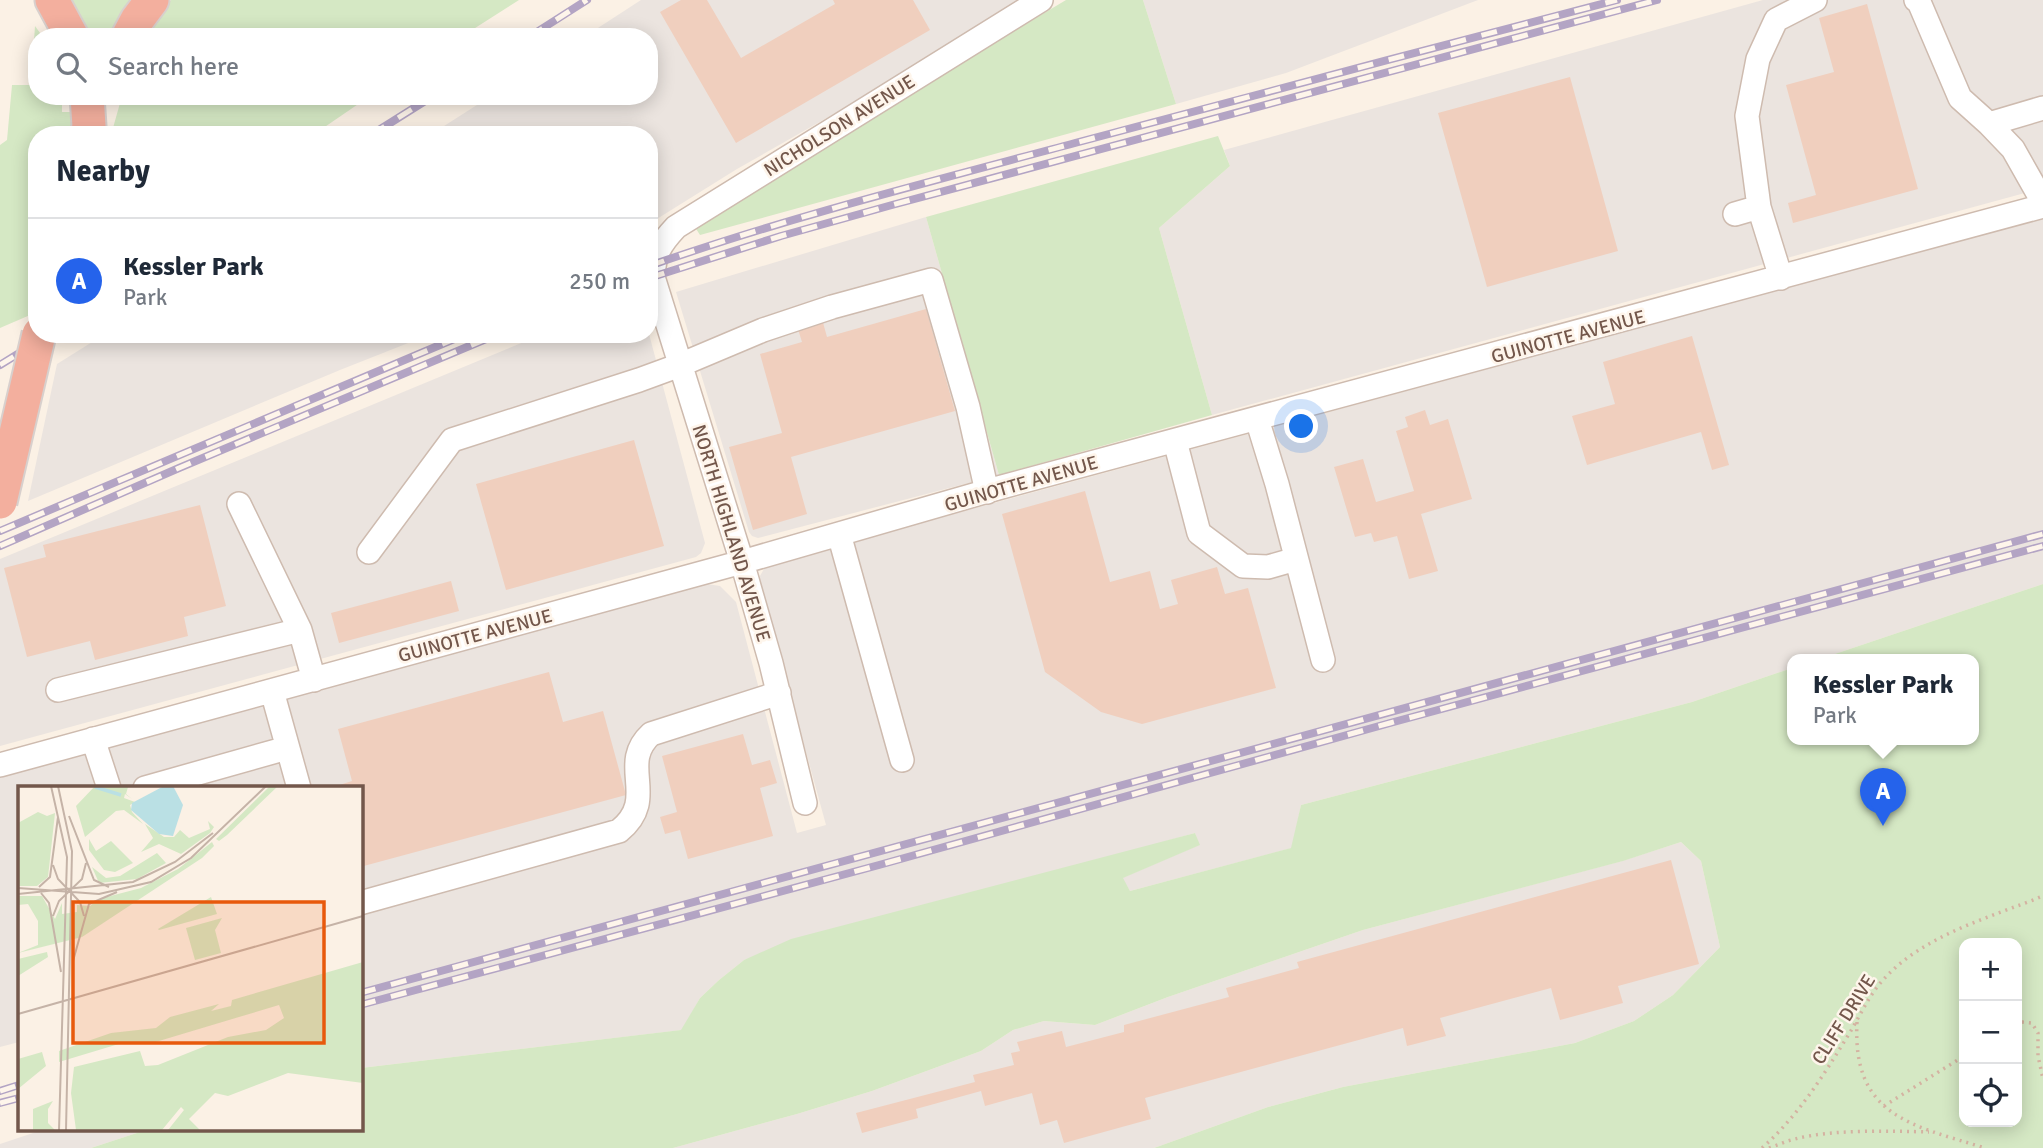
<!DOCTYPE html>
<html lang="en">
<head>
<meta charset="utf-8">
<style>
  body { margin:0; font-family:Signika,sans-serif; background:#f2f2f3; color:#1f2937 }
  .controls { position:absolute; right:21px; bottom:21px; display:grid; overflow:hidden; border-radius:14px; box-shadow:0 4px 18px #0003 }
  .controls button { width:63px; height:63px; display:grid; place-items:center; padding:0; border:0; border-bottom:2px solid #e0e1e3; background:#fff; color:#1f2937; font:35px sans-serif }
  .you { position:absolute; left:1302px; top:427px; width:24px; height:24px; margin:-18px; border:5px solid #fff; border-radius:50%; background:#1a73e8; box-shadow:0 0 0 10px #1a73e833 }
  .badge { display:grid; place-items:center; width:46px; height:46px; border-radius:50%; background:#2563eb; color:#fff; font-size:23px; font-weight:700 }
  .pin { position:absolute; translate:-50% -58px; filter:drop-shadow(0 2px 4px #0008) }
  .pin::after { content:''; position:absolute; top:37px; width:24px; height:21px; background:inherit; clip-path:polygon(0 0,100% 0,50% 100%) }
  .popup { position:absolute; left:1787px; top:654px; width:192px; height:91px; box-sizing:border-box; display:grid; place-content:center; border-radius:14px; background:#fff; filter:drop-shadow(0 2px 5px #0005); font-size:23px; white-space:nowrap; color:#747a83 }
  .popup b { font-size:26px; color:#1f2937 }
  .popup::after { content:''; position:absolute; left:50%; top:100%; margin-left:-14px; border:14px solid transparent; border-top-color:#fff }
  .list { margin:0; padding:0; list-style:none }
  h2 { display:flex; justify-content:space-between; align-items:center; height:91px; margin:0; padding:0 28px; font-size:30px }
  h2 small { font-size:23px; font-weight:400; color:#747a83 }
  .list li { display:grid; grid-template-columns:46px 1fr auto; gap:21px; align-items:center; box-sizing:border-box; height:126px; padding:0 28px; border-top:2px solid #e0e1e3 }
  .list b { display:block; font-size:26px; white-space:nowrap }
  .list p { margin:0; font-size:23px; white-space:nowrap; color:#747a83 }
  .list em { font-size:23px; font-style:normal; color:#747a83 }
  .icon { flex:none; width:38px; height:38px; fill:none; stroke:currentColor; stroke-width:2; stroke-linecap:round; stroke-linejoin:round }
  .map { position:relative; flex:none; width:2043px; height:1148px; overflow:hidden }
  .search { position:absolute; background:#fff; box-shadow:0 4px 18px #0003; left:28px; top:28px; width:630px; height:77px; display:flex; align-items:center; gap:18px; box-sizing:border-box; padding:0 24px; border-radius:28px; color:#747a83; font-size:26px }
  .panel { position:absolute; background:#fff; box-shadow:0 4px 18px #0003; left:28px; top:126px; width:630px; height:217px; border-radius:28px }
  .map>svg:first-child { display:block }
  .industrial { fill:#ebe4df }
  .green { fill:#d5e8c4; fill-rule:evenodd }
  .building { fill:#f0cfbe }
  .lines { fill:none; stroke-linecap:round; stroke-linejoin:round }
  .minor-casing { stroke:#cebbaf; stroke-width:26 }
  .highway-casing { stroke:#d8d0cd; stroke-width:37 }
  .path { stroke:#d4b2a1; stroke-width:3.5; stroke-dasharray:2 5; stroke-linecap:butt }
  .minor { stroke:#fff; stroke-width:23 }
  .highway { stroke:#f3af9e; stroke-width:33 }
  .rail-casing { stroke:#b3a4c4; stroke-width:8 }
  .rail { stroke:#fef5eb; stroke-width:5; stroke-dasharray:16; stroke-linecap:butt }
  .highway-bridge-casing { stroke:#d8d0cd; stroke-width:37; stroke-linecap:butt }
  .highway-bridge { stroke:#f3af9e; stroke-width:33 }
  .labels { text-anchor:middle; stroke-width:5; stroke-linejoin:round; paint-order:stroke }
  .street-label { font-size:19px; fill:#73574b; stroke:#fef5eb }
  .inset-river { fill:none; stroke:#bae0e4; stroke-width:3.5 }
  .inset-road { fill:none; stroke:#c5b3a7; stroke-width:2 }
  .view { fill:#e8590c; fill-opacity:0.15; stroke:#e8590c; stroke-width:3.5 }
  .inset-edge { fill:none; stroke:#73574b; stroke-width:3.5 }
</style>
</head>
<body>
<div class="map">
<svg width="2043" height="1148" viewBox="0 0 2043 1148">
  <rect width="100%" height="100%" fill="#fbf1e5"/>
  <path class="industrial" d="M641 0H1024L867 95 737 169 660 217 649 226V135H430L491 96H649V37H584Z
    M1143 0H1478L1286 73 1176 104Z
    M1763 0H2043V188L1212 415 1159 228 1230 166 1224 150Z
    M926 217 999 475 758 538 752 536 749 532 676 292Z
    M2043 218V584L1817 660H1792V668L1692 702 1301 805 1292 848 1130 891 1122 878 1199 845 1195 833 744 960 719 980 700 998 682 1030 361 1068 360 788H19V1042L0 1047V777L707 584 720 586 736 602 797 833 826 825 760 584V576L764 569 773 563Z
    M105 334H431L340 370 28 501 57 364Z
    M543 334H649L705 543 701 553 696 557 0 746V559Z
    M1681 842 1701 861 1720 947 1673 995 1634 1021 1575 1043 1343 1087 1268 1107 1154 1148H673L797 1114 872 1091 981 1051 1013 1030 1044 1021 1095 1025 1168 997 1363 930 1622 861Z
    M45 1129H149L91 1148H0V1144Z"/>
  <path class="green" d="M72 0H141L118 37H91Z
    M171 0H519L461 37H141L160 9Z
    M1066 0H1143L1176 104 700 235 693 224Z
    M35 26 43 37H37V96H62V112H75L73 135H37V312L0 328V145L7 140 12 85H31Z
    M122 96H370L313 135H111Z
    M1218 136 1230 166 1159 228 1212 415 999 475 926 217Z
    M2043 584V1148H1154L1268 1107 1343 1087 1575 1043 1634 1021 1673 995 1720 947 1701 861 1681 842 1623 861 1363 930 1168 997 1095 1025 1044 1021 1013 1030 981 1051 872 1091 797 1114 673 1148H91L149 1129H360L361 1068 681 1030 700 998 719 980 744 960 791 939 1195 833 1200 845 1123 878 1130 891 1291 848 1301 805 1692 702 1792 668V740H1974V660H1817ZM1964 943H2017V1122H1964Z"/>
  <path class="building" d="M681 0H707L741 58 835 4 833 0H913L930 30 736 143 660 12Z
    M1867 4 1918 189 1793 223 1788 203 1816 195 1786 85 1834 72 1819 18Z
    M1570 77 1618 251 1487 287 1438 113Z
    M926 309 955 411 791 457 807 514 753 530 729 447 782 433 760 354 802 342 797 326 822 319 827 337Z
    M1692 336 1729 465 1712 470 1701 432 1587 465 1572 416 1615 404 1603 362Z
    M1425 410 1430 425 1448 419 1472 499 1421 514 1438 571 1409 579 1397 536 1374 542 1371 533 1355 537 1334 467 1363 459 1376 502 1414 491 1396 431 1408 427 1405 417Z
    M634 440 664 546 506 590 476 484Z
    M1085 491 1110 582 1150 571 1160 609 1178 604 1171 580 1217 567 1225 594 1248 588 1276 688 1142 724 1101 712 1045 672 1002 514Z
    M200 505 226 606 184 617 188 636 95 660 90 641 27 657 4 568 46 557 43 545Z
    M451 581 459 611 339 643 331 613Z
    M549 672 563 722 603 711 626 795 360 867V788H330L352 781 338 729Z
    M743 734 752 765 770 760 777 783 760 788 773 836 688 859 680 830 665 834 660 817 677 812 662 756Z
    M1671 860 1699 964 1618 986 1623 1003 1560 1020 1551 988 1440 1018 1446 1036 1407 1046 1403 1028 1145 1098 1151 1119 1064 1143 1057 1120 1040 1125 1032 1093 985 1106 981 1091 916 1109 918 1118 862 1133 856 1113 975 1082 973 1075 1014 1065 1011 1053 1020 1051 1017 1042 1062 1031 1066 1047 1124 1032V1025L1229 997 1226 988 1299 968 1297 962Z"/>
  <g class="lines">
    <g class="minor-casing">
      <path id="minor" d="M1916 0 1919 2 1960 98 1989 124 2013 149 2043 202
        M1989 124 2043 108
        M1759 207 1747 116 1758 59 1776 20 1815 0
        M1735 214 1759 207 1781 278
        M1257 419 1277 484 1323 660
        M1175 441 1199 533 1243 566 1268 567 1296 559
        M239 504 300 630
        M839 534 902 760
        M369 552 452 440 639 380 680 365 763 330 832 307 931 280 968 407 987 492
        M58 690 300 630 314 680
        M272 691 299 788
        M93 739 109 788
        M0 765 742 562 998 488 2043 206
        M145 788 287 748
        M805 803 771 663 742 562 653 277C654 254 660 244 676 227L1041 0
        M360 903 619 831C660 798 617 765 651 734L779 693"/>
    </g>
    <g class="highway-casing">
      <path id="highway" d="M52 0 72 37
        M128 37 137 20 152 0
        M87 135 89 126 87 96"/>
    </g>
    <path class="path" d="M1857 1022C1852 1116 1911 1125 1985 1148
      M2017 1027 2022 1022 2032 1023 2038 1033V1056L2043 1079
      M1884 1106 1964 1056
      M1762 1148C1799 1115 1823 1076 1849 1034 1860 1016 1869 995 1883 980 1923 935 1989 918 2043 896
      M1769 1148C1778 1145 1786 1141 1795 1139 1833 1129 1890 1131 1929 1132"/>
    <use href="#minor" class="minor"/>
    <use href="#highway" class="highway"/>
    <g class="rail-casing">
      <path id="rail" d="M529 37 587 0
        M371 135 433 96
        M649 266C789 217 933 181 1075 143 1256 95 1436 47 1617 0
        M649 278 781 236 892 205 1657 0
        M0 365 50 334
        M0 531 466 334
        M0 546 179 468 498 334
        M360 993 2043 534
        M360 1005 879 865 1390 723 2043 546
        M0 1091 19 1085
        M0 1103 19 1098"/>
    </g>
    <use href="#rail" class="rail"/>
    <g class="highway-bridge-casing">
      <path id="highway-bridge" d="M0 502 39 334"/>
    </g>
    <use href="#highway-bridge" class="highway-bridge"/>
  </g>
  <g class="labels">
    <g class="street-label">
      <text transform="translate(839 125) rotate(-32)" y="7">NICHOLSON AVENUE</text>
      <text transform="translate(1568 336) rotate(-15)" y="7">GUINOTTE AVENUE</text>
      <text transform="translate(1021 483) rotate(-16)" y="7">GUINOTTE AVENUE</text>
      <text transform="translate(732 533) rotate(73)" y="7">NORTH HIGHLAND AVENUE</text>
      <text transform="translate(475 635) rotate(-15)" y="7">GUINOTTE AVENUE</text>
      <text transform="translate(1843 1019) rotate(-58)" y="7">CLIFF DRIVE</text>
    </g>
  </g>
  <g transform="translate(18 786)">
    <rect width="345" height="345" fill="#fbf1e5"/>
    <path d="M77 0 110 1 108 8 114 13 107 8 106 12 117 16 112 19 114 26 125 38 106 24 98 25 67 51 58 20ZM252 0H260L209 49 201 55 198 53ZM20 26 29 30 37 27 30 91 19 100H0V37ZM190 35 196 41 192 47 163 68 141 58 123 66 135 52 127 38 146 51H156L162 44 171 52 192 43ZM71 53 78 65 93 55 115 77 97 86 86 84 71 64ZM194 56 196 60 184 72 64 151 0 167 20 159V135L10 118 0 119V110H24L37 133 44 117V128L59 126V119L72 120 81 113 123 102 160 83ZM139 67 148 77 119 93 81 97 74 81 88 92 102 90ZM193 111 199 128 141 144 140 143ZM204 132 197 144 203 167 177 174 168 142ZM29 166 30 171 0 190V173ZM345 176V297L270 287 210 310 197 307 171 333 182 344H150L166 324 163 321 144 344H58L53 307 56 281 122 265 127 280 140 279 210 251 248 244 266 232 261 219 131 258 104 257 41 276V265L93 247 138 242 152 231 201 218 193 225 213 220 214 214ZM24 266 28 280 0 303V273ZM35 315 30 323V337L37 344H15V323Z" fill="#d5e8c4"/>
    <path d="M146 0H155L165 19 155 50 141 48 113 24 114 17Z" fill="#bae0e4"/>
    <path class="inset-river" d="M77 1 103 9"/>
    <path class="inset-road" d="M33 0 49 71 41 344M40 0 54 65 48 344M51 30 76 94 91 101M35 79 40 93 62 116 66 130M21 101 32 91 40 31M0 102 81 108 133 96 173 72 248 0M23 107 31 117 43 186M0 108 115 96 157 76 195 47M35 130 41 115 64 93 68 77M55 175 71 118 99 106M0 228 345 130"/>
    <path class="view" d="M55 116H306V257H55Z"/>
    <rect width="345" height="345" class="inset-edge"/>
  </g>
</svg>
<div class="controls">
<button>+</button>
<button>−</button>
<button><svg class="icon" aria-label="locate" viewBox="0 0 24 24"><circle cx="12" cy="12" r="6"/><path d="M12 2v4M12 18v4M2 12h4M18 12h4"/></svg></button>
</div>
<div class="you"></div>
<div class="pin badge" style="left:1883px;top:826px">A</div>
<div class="popup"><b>Kessler Park</b>Park</div>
<div class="search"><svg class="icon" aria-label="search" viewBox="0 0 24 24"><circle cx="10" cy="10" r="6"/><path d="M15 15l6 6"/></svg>Search here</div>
<section class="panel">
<h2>Nearby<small></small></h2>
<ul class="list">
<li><span class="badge">A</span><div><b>Kessler Park</b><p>Park</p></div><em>250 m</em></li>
</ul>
</section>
</div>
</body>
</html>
